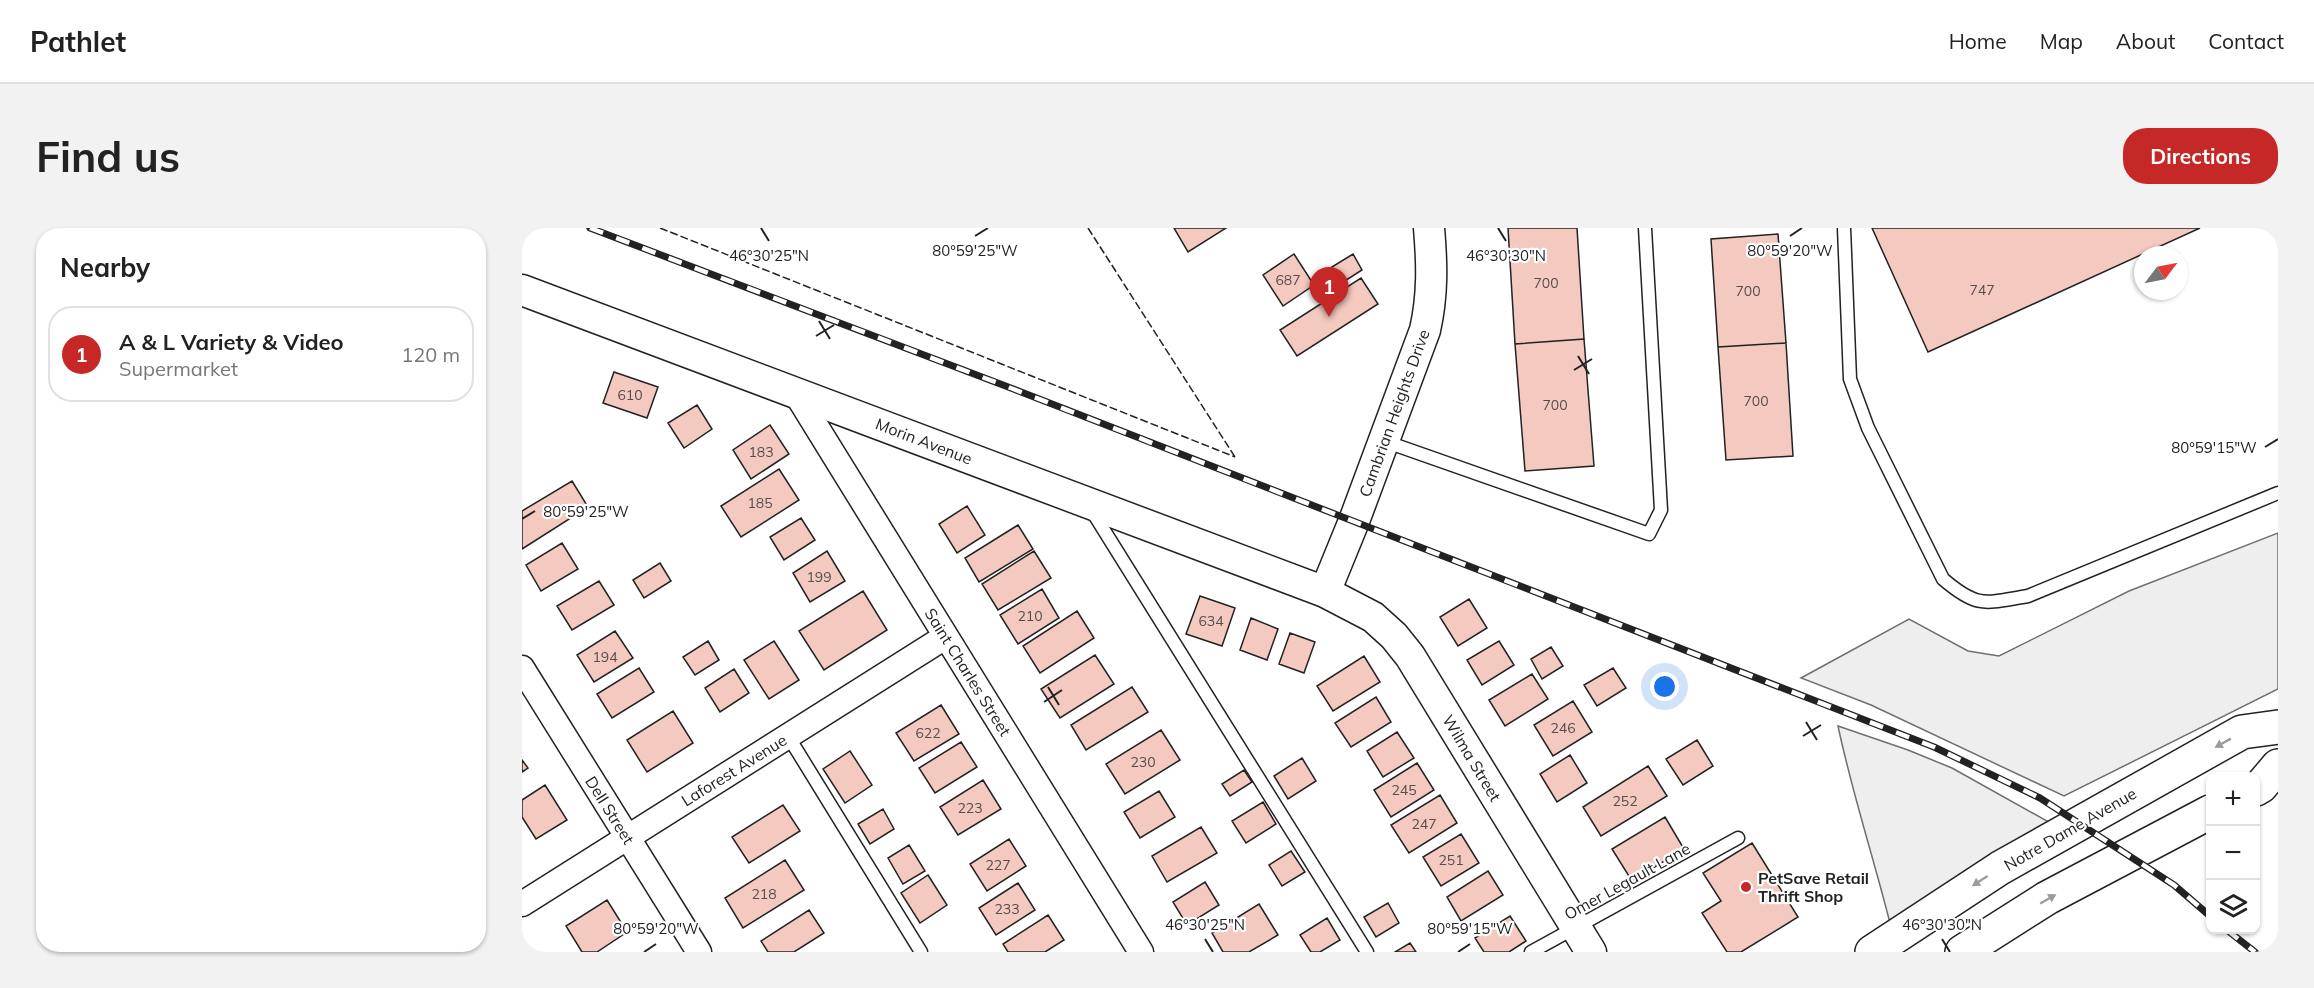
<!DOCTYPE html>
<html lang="en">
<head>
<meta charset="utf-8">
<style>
  body { margin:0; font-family:Mulish,sans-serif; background:#f2f2f2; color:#222 }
  .controls { position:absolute; right:18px; bottom:18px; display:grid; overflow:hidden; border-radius:12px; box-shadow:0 2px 4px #0004 }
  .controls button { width:54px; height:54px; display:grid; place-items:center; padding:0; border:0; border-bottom:2px solid #e0e0e0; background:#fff; color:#222; font:30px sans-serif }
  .compass { position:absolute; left:1612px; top:18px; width:54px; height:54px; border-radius:50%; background:#fff; box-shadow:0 2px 4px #0004; rotate:58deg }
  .you { position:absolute; left:1143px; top:459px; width:21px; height:21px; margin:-15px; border:4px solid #fff; border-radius:50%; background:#1a73e8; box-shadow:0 0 0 9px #1a73e833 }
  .badge { display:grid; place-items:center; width:39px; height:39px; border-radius:50%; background:#c62828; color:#fff; font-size:20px; font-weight:700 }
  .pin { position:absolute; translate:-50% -50px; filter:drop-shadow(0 2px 3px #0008) }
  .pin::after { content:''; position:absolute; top:32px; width:21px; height:18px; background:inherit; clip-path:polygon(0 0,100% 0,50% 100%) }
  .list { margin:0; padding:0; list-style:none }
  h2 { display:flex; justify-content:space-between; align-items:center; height:78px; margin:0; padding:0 24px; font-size:26px }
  h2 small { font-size:20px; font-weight:400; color:#767676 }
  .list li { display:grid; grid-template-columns:39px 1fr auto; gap:18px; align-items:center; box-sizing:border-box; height:96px; margin:0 12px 12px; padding:0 12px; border:2px solid #e0e0e0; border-radius:24px }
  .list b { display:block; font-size:22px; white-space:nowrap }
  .list p { margin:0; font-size:20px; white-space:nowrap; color:#767676 }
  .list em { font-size:20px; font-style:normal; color:#767676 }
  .icon { flex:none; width:33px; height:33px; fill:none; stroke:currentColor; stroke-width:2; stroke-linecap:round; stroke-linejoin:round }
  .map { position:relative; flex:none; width:1756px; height:724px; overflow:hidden; border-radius:24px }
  header { display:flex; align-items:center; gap:36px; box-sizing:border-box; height:84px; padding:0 30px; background:#fff; border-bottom:2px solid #e0e0e0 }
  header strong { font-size:28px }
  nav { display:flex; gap:33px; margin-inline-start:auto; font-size:21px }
  .intro { display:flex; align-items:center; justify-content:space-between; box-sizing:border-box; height:144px; padding:0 36px }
  h1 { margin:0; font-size:42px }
  .button { padding:15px 27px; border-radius:24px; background:#c62828; color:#fff; font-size:21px; font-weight:700 }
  main { display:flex; gap:36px; padding:0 36px }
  aside { flex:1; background:#fff; border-radius:24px; box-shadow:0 2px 4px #0004 }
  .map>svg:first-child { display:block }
  .green { fill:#eee; stroke:#6f6f6f; stroke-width:1.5 }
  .building { fill:#f3c9c0; stroke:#222; stroke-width:1.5 }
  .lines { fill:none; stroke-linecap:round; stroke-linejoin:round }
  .service-casing { stroke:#222; stroke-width:15 }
  .minor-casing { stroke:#222; stroke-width:27 }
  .tertiary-casing { stroke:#222; stroke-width:33 }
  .secondary-casing { stroke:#222; stroke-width:36 }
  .service { stroke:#fff; stroke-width:12 }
  .minor { stroke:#fff; stroke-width:24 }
  .tertiary { stroke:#fff; stroke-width:30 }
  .secondary { stroke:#fff; stroke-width:33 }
  .rail-casing { stroke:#222; stroke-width:7 }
  .rail { stroke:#fff; stroke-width:4.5; stroke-dasharray:14; stroke-linecap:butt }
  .fence { stroke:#222; stroke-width:1.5; stroke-dasharray:8 3; stroke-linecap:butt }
  .oneway { fill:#9c9c9c }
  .ticks { fill:none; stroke:#222; stroke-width:2 }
  .poi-dot { fill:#c62828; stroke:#fff; stroke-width:2 }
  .labels { text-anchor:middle; stroke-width:4.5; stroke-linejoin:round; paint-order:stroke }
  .number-label { font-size:14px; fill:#564c4a }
  .street-label { font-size:16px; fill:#222; stroke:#fff }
  .poi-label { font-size:16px; font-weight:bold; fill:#222; stroke:#fff; text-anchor:start }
  .ticks-label { font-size:15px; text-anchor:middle; fill:#222; stroke:#fff; stroke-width:4.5; stroke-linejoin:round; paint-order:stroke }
</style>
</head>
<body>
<header>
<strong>Pathlet</strong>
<nav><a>Home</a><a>Map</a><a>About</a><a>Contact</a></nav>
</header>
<div class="intro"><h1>Find us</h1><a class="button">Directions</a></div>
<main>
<aside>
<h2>Nearby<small></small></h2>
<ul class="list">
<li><span class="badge">1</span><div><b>A &amp; L Variety &amp; Video</b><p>Supermarket</p></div><em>120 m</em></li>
</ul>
</aside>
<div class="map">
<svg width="1756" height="724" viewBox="0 0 1756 724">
  <rect width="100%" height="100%" fill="#fff"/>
  <path class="green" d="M1756 305V461L1542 568 1349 477 1279 450 1387 391 1446 423 1477 428 1607 363Z
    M1316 498 1386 522 1430 540 1541 602 1371 707C1354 637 1331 569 1316 498Z"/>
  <path class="building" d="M652 0H704L666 24Z
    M986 0H1055L1062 111 993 116Z
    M1350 0H1678L1406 124Z
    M1256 6 1264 115 1196 119 1189 11Z
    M772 26 792 57 761 78 741 47Z
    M831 26 840 42 815 58 805 42Z
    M839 50 856 76 775 128 758 102Z
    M1062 111 1072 238 1003 243 993 116Z
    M1264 115 1271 228 1204 232 1196 119Z
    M92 144 136 159 125 190 81 175Z
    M175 177 190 201 162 220 146 195Z
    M248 197 267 226 229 251 211 222Z
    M257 241 277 272 219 309 199 278Z
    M50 253 66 279 0 321V283Z
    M445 278 463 307 435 325 417 296Z
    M279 290 293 312 262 332 248 309Z
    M496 297 511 321 457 354 443 330Z
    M40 315 56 341 19 363 4 337Z
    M305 323 323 353 288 374 271 345Z
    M512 323 529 350 476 382 460 356Z
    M138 335 149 353 122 370 111 352Z
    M77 353 92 377 50 402 35 378Z
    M520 361 537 390 496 416 478 387Z
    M341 363 365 402 302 442 277 403Z
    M678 368 713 380 700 418 664 406Z
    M947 371 965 400 936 418 918 389Z
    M555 383 572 410 518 445 501 418Z
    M729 390 756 401 745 432 718 422Z
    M93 403 111 430 72 454 55 427Z
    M768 405 793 414 782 445 757 436Z
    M186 413 197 432 173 447 161 429Z
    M252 413 277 452 247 471 222 432Z
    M977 413 992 437 960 457 945 432Z
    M1029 419 1041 438 1020 451 1009 431Z
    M573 427 592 456 538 490 519 461Z
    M842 428 858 454 811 483 795 458Z
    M117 440 132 464 90 490 75 466Z
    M1091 440 1104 460 1075 478 1062 457Z
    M212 441 227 465 198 484 183 460Z
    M1010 446 1026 471 983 498 967 472Z
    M610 459 626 484 564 522 549 497Z
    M854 469 869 494 829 519 813 495Z
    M1051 473 1070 504 1031 528 1012 497Z
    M419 477 437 506 392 533 374 505Z
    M151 483 171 515 125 544 105 512Z
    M639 502 658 532 603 566 584 536Z
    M875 504 892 530 861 549 845 523Z
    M1175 512 1191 538 1161 557 1144 531Z
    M439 514 455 539 413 565 397 540Z
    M328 523 350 557 323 575 301 541Z
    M1048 527 1065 555 1035 574 1018 546Z
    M780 530 794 553 766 571 752 548Z
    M0 532 6 540 0 544Z
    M895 535 912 562 869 589 852 562Z
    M1126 538 1145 568 1079 608 1061 579Z
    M722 542 730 554 708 568 700 556Z
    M461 552 479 581 436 607 418 579Z
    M23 557 45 592 14 611 0 589V572Z
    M637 563 653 589 618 610 602 584Z
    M918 567 935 595 887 625 869 597Z
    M741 574 754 596 724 615 710 593Z
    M261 577 278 603 227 635 210 609Z
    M361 581 372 601 348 616 336 596Z
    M1143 589 1162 621 1110 653 1090 621Z
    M679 599 695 625 645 654 630 628Z
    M939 606 957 635 919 658 901 629Z
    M487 611 504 638 465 663 448 636Z
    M1230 615 1276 689 1219 724H1205L1180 685 1199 673 1181 645Z
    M387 617 403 643 381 656 366 630Z
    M769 623 783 644 760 658 747 637Z
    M263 632 282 662 221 700 203 670Z
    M966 643 981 667 939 693 925 669Z
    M406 647 425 677 398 695 379 665Z
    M683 654 697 677 665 697 651 674Z
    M496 655 513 682 474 707 457 680Z
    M85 672 105 704 75 724H60L44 698Z
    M866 675 877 695 854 709 842 689Z
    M737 676 756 707 727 724H701L690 705Z
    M287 682 302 705 272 724H246L239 713Z
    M526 687 542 712 523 724H486L481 716Z
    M988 688 1004 713 987 724H962L953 710Z
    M805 690 818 712 798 724H789L778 707Z
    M888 715 894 724H873Z"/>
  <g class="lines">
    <g class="service-casing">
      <path id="service" d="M1322 0 1328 151 1346 200 1421 351C1456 381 1463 375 1506 368L1756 265
        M862 213 1127 306 1139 282 1123 0
        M570 283 845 724
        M266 508 399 724
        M1009 724 1216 610"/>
    </g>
    <g class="minor-casing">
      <path id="minor" d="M273 164 619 724
        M0 440 177 724
        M0 676 423 409"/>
    </g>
    <g class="tertiary-casing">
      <path id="tertiary" d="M0 62 803 364 851 389 872 408 888 428 1069 724
        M803 364 832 293 903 102C911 67 910 35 907 0"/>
    </g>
    <g class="secondary-casing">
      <path id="secondary" d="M1734 561 1739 558 1756 538
        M1350 724 1478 640 1720 504 1756 499
        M1440 724 1525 670 1688 584"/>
    </g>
    <use href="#service" class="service"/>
    <use href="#minor" class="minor"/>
    <use href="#tertiary" class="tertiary"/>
    <use href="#secondary" class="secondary"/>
    <g class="rail-casing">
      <path id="rail" d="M68 0 481 157 1412 519 1518 570 1652 657 1688 688
        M1705 702 1733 724"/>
    </g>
    <use href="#rail" class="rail"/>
    <path class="fence" d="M138 0 713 229
      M566 0 713 229"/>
  </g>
  <defs><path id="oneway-solid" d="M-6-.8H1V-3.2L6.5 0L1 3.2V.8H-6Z" transform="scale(1.5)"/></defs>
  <g class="oneway">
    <use href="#oneway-solid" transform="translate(1701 515) rotate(151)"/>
    <use href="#oneway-solid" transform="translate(1458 653) rotate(147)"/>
    <use href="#oneway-solid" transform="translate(1526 671) rotate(-30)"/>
  </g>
  <path class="ticks" d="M239 0 247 13M976 0 984 13M453 8 466 0M1268 8 1280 0M297 93 308 111M294 108 312 97M1056 128 1067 146M1052 142 1070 131M1743 219 1756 211M0 291 13 283M526 459 537 477M522 474 540 462M1284 494 1295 512M1281 508 1299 497M683 711 691 724M1420 711 1428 724M122 724 134 716M936 724 948 716"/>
  <circle class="poi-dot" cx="1224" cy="659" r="6"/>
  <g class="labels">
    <g class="number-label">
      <text x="766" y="57">687</text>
      <text x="1024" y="60">700</text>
      <text x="1460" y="67">747</text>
      <text x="1226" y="68">700</text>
      <text x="108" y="172">610</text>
      <text x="1234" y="178">700</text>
      <text x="1033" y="182">700</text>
      <text x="239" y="229">183</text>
      <text x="238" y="280">185</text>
      <text x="297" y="354">199</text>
      <text x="508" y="393">210</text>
      <text x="689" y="398">634</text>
      <text x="83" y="434">194</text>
      <text x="1041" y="505">246</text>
      <text x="406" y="510">622</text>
      <text x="621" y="539">230</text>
      <text x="882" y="567">245</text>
      <text x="1103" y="578">252</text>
      <text x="448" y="585">223</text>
      <text x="902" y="601">247</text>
      <text x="929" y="637">251</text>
      <text x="476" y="642">227</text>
      <text x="242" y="671">218</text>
      <text x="485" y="686">233</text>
    </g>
    <g class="street-label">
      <text transform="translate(872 185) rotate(-70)" y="6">Cambrian Heights Drive</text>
      <text transform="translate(402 213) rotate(21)" y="6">Morin Avenue</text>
      <text transform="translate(446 444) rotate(58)" y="6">Saint Charles Street</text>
      <text transform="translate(950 530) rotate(59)" y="6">Wilma Street</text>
      <text transform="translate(212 542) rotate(-32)" y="6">Laforest Avenue</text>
      <text transform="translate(88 582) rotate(58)" y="6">Dell Street</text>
      <text transform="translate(1548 601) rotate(-30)" y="6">Notre Dame Avenue</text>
      <text transform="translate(1105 653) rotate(-29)" y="6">Omer Legault Lane</text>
    </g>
    <g class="poi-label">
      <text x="1236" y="656">PetSave Retail<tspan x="1236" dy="18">Thrift Shop</tspan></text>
    </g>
  </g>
  <g class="ticks-label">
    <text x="453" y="28">80°59'25"W</text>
    <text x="1268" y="28">80°59'20"W</text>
    <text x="247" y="33">46°30'25"N</text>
    <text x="984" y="33">46°30'30"N</text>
    <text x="1692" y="225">80°59'15"W</text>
    <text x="64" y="289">80°59'25"W</text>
    <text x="683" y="702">46°30'25"N</text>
    <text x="1420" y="702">46°30'30"N</text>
    <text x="134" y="706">80°59'20"W</text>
    <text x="948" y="706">80°59'15"W</text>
  </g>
</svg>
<div class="controls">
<button>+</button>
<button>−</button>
<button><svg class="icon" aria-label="layers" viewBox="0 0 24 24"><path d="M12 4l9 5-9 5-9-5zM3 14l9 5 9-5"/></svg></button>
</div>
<svg class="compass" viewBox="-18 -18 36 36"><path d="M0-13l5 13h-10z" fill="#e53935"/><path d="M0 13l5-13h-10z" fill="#767676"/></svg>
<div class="you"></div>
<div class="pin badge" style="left:807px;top:89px">1</div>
</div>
</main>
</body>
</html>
